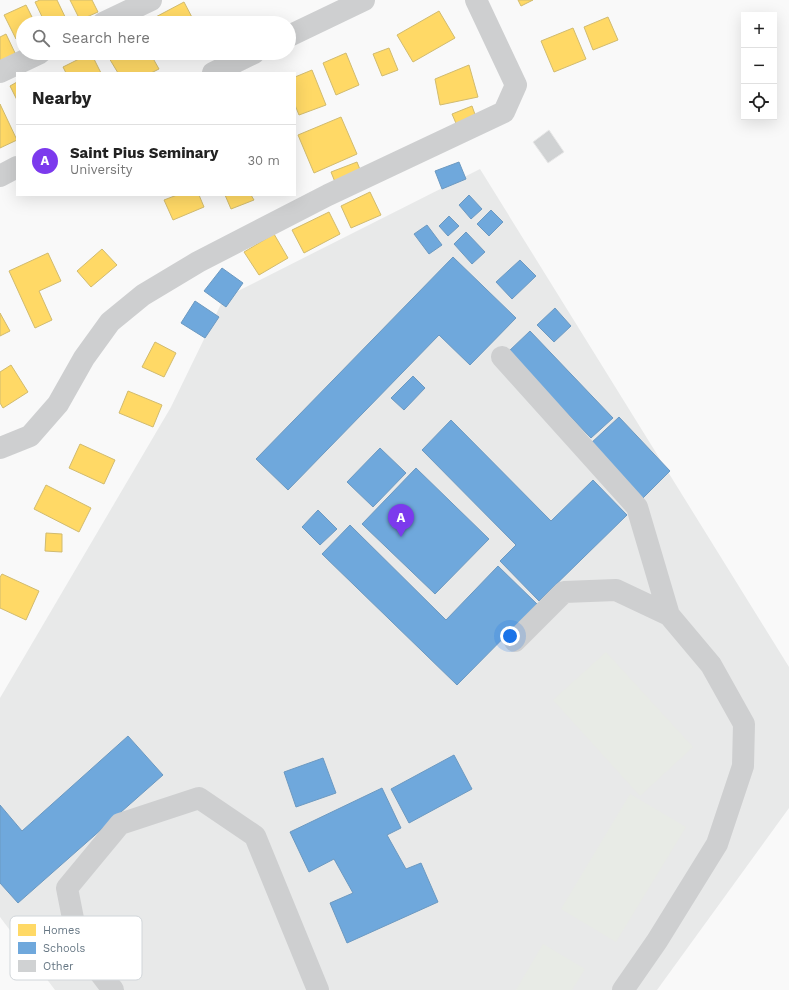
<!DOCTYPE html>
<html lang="en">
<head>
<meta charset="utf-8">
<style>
  body { margin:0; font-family:"Work Sans",sans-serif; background:#f2f2f2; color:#222 }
  .controls { position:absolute; right:12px; top:12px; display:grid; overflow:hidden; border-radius:0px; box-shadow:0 4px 16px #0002 }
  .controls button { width:36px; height:36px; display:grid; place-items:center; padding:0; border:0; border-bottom:1px solid #e0e0e0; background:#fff; color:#222; font:20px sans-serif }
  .you { position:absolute; left:510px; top:636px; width:14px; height:14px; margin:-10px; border:3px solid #fff; border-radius:50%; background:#1a73e8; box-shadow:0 0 0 6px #1a73e833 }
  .badge { display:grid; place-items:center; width:26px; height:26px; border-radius:50%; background:#7c3aed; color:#fff; font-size:13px; font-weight:700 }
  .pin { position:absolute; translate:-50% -33px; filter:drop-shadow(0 1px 2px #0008) }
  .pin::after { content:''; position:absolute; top:21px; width:14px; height:12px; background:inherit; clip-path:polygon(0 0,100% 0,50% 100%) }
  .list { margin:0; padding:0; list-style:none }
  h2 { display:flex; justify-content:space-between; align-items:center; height:52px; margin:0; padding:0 16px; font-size:17px }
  h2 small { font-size:13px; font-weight:400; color:#767676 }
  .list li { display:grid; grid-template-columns:26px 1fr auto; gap:12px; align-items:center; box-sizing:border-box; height:72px; padding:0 16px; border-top:1px solid #e0e0e0 }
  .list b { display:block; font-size:15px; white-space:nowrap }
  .list p { margin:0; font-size:13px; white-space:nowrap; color:#767676 }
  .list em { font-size:13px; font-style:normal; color:#767676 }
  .icon { flex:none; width:22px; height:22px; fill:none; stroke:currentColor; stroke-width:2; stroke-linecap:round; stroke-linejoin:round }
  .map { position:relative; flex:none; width:789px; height:990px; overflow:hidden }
  .search { position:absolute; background:#fff; box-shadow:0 4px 16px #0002; left:16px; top:16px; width:280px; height:44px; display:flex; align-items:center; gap:10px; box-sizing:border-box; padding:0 14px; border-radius:22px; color:#767676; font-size:15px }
  .panel { position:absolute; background:#fff; box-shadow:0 4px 16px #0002; left:16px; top:72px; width:280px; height:124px; border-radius:0px }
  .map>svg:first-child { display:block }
  .built { fill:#e8e9e9 }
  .green { fill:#e8ebe6 }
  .homes { fill:#ffd966; stroke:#d1bb6f }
  .schools { fill:#6fa8dc; stroke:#6c99c1 }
  .building { fill:#d0d2d3; stroke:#e8e8e8 }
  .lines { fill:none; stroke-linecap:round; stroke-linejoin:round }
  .minor { stroke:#cecfd0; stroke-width:22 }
  .key { fill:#fff; stroke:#d1d6da; stroke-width:1 }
  .key-label { font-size:11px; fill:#657683 }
</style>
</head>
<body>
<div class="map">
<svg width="789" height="990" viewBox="0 0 789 990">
  <rect width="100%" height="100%" fill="#f9f9f9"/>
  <path class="built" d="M480 169 789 667V808L657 990H55L0 917V698L171 407 224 298Z"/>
  <path class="green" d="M606 652 693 747 640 796 553 700Z
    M630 794 686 827 616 942 561 909Z
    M543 944 585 969 572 990H516Z"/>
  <path class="homes" d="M40 0H57L68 23H45L35 2Z
    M70 0H92L98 12 80 20Z
    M518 0H533L521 6Z
    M184 2 195 23H152L150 20Z
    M26 5 35 23H23V36L16 39 4 15Z
    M439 11 455 38 413 62 397 35Z
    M608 17 618 40 593 50 584 27Z
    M573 28 586 59 554 72 541 41Z
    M6 34 16 55 0 63V37Z
    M389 48 398 70 382 76 373 54Z
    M91 53 101 73H66L63 67Z
    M106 53H150L159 69 151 73H118Z
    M346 53 359 85 336 95 323 63Z
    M469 65 478 97 440 105 435 79Z
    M312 70 326 105 299 115 295 105V77Z
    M17 82V100L10 86Z
    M0 104 17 140 0 148Z
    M472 106 477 120 458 128 452 114Z
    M341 117 357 154 314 173 298 135Z
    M357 162 363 177 337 187 331 172Z
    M370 192 381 215 351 228 341 206Z
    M177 195H199L204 207 173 220 164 200Z
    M225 195H251L254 200 231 209Z
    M329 212 340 234 304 253 292 230Z
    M274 234 288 258 259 275 244 252Z
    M102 249 117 265 91 287 77 271Z
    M48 253 61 281 39 291 52 320 35 328 9 271Z
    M0 313 10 331 0 336Z
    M155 342 176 353 164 377 142 367Z
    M11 365 28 392 3 408 0 403V372Z
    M128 391 162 405 153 427 119 413Z
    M80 444 115 460 104 484 69 468Z
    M46 485 91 508 79 532 34 509Z
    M46 533 62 534V552L45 551Z
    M2 574 39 591 26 620 0 608V577Z"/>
  <path class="schools" d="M459 162 466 179 442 189 435 171Z
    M469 195 482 209 471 219 459 205Z
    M491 210 503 222 489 236 477 224Z
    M449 216 459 226 448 236 439 226Z
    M427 225 442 245 429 254 414 234Z
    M466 232 485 252 472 264 454 244Z
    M453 257 516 318 470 365 439 335 288 490 256 459Z
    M520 260 536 276 512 299 496 282Z
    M222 268 243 283 226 307 204 291Z
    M195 301 219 317 205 338 181 323Z
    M555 308 571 326 554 342 537 325Z
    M530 331 613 418 591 438 508 352Z
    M413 376 425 388 404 410 391 398Z
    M619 417 670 471 642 499 590 444Z
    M451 420 551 521 593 480 627 515 539 601 500 561 516 545 422 450Z
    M380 448 406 473 373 507 347 482Z
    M416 468 489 539 435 594 362 524Z
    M318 510 337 529 320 545 302 527Z
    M350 525 446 620 498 566 537 604 457 685 322 554Z
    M128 736 163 775 18 903 0 883V805L22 831Z
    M454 755 472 789 409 823 391 789Z
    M323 758 336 793 296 807 284 772Z
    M382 788 401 828 387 835 406 869 421 863 438 902 347 943 330 903 353 893 334 859 309 872 290 832Z"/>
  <path class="building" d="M549 130 564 152 548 163 533 142Z"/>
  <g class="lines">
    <path class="minor" d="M103 23 151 0
      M289 36 364 0
      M0 72 40 53
      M213 73 254 53
      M0 176 17 167
      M502 357 637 507 669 615
      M0 448 30 436 58 404 84 358 110 322 143 295 198 262 328 195 504 112 516 85 476 0
      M515 641 564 592 616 590 669 615 711 665 744 724 743 766 717 844 657 941 623 990
      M113 990 78 944 67 888 120 824 199 798 255 836 318 990"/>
  </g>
  <rect x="10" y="916" width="132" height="64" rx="6" class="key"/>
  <rect x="18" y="924" width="18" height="12" fill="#ffd966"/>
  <rect x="18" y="942" width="18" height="12" fill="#6fa8dc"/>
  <rect x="18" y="960" width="18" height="12" fill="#d0d2d3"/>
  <g class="key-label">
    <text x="43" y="934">Homes</text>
    <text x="43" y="952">Schools</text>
    <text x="43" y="970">Other</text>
  </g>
</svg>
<div class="controls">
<button>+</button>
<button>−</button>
<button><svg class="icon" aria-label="locate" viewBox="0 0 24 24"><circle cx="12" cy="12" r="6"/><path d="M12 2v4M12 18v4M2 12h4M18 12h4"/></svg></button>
</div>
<div class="you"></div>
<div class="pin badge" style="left:401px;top:537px">A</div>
<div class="search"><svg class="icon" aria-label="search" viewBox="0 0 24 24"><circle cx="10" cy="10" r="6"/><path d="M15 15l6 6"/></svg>Search here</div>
<section class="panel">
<h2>Nearby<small></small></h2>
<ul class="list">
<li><span class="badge">A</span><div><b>Saint Pius Seminary</b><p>University</p></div><em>30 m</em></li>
</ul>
</section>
</div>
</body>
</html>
